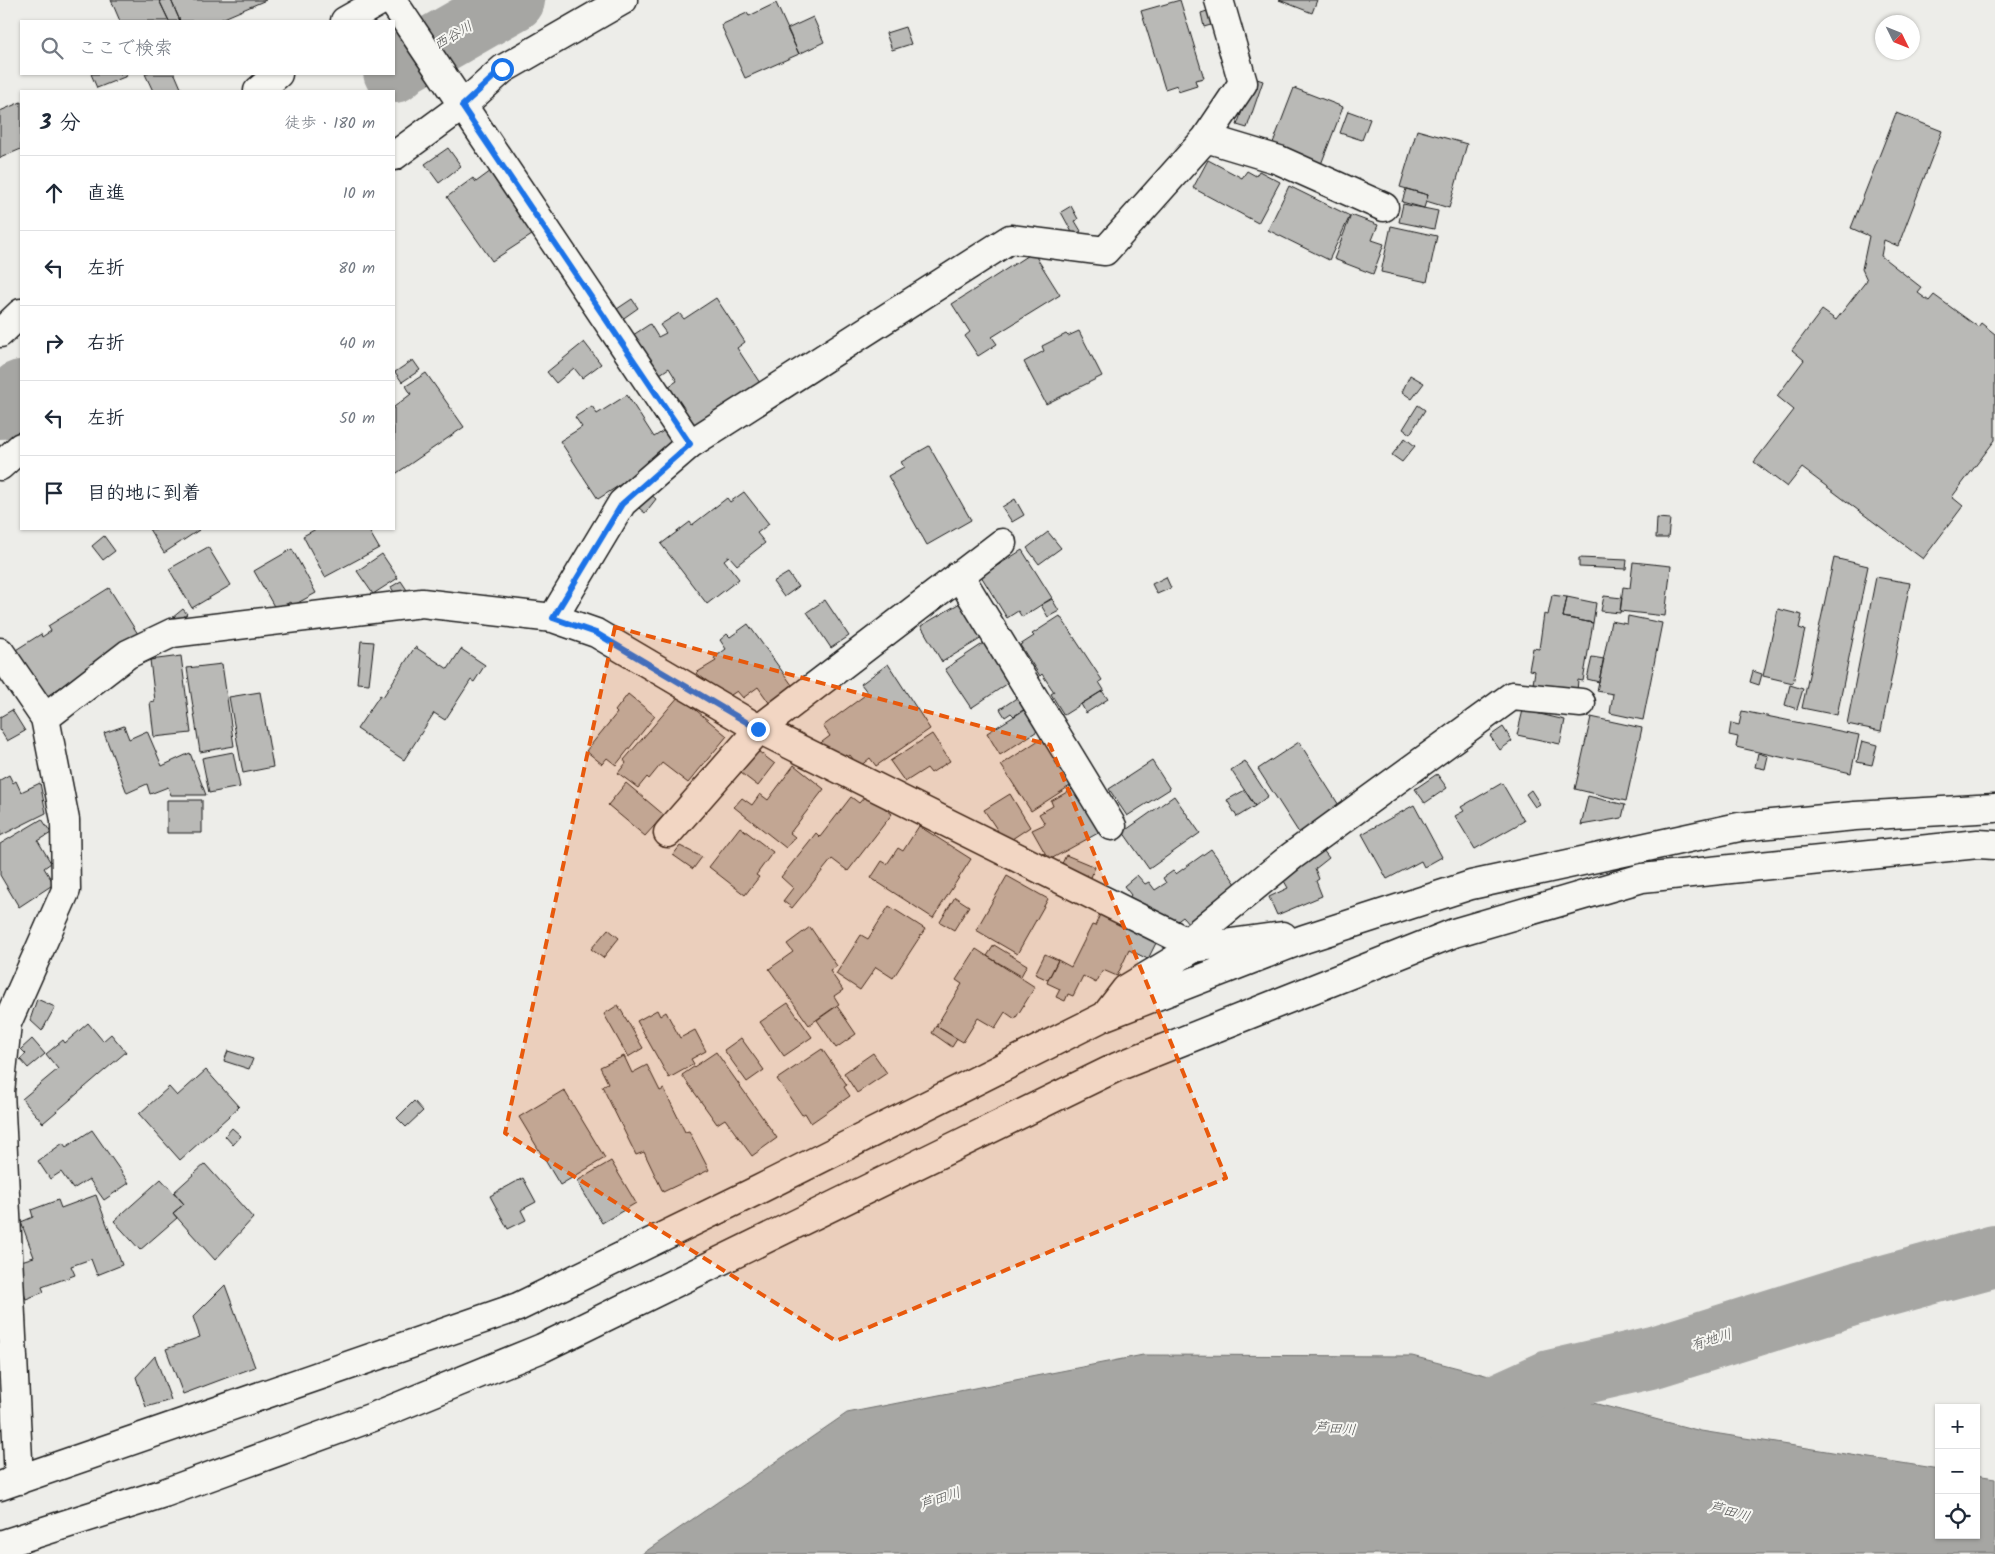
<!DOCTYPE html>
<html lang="ja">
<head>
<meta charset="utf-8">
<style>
  body { margin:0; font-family:Kalam,"Klee One",sans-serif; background:#f6f6f7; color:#1f2937 }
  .controls { position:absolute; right:15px; bottom:15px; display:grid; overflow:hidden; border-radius:0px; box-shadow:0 1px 4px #0004 }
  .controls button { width:45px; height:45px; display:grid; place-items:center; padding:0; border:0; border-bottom:1px solid #e0e1e3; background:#fff; color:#1f2937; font:25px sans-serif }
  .compass { position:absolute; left:1875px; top:15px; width:45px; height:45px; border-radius:50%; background:#fff; box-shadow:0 1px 4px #0004; rotate:133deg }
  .stop { position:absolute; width:15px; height:15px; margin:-11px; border:4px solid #1a73e8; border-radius:50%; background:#fff }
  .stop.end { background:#1a73e8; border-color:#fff; box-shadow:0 1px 5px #0008 }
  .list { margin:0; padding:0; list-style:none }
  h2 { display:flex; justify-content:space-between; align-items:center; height:65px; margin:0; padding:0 20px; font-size:21px }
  h2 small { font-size:16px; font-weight:400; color:#747a83 }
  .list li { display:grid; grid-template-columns:32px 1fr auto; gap:15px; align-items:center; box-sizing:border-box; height:75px; padding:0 20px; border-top:1px solid #e0e1e3 }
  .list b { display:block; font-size:19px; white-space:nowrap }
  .list em { font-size:16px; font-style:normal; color:#747a83 }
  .icon { flex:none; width:28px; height:28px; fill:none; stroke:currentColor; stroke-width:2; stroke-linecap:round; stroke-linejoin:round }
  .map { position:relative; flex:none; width:1995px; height:1554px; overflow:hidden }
  .search { position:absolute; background:#fff; box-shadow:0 1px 4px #0004; left:20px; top:20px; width:375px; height:55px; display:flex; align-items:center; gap:12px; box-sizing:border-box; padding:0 18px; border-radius:0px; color:#747a83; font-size:19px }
  .panel { position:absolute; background:#fff; box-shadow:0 1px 4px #0004; left:20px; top:90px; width:375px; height:440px; border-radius:0px }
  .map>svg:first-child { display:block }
  .water { fill:#a6a6a3; stroke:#6f6f6d }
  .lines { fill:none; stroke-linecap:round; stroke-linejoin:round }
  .river { stroke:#a6a6a3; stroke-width:62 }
  .building { fill:#b9b9b6; stroke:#1c1c1c }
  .minor-casing { stroke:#1c1c1c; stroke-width:31 }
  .tertiary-casing { stroke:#1c1c1c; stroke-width:31 }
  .secondary-casing { stroke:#1c1c1c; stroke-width:31 }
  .minor { stroke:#f6f6f2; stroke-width:28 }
  .tertiary { stroke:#f6f6f2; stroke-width:28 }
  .secondary { stroke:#f6f6f2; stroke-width:28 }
  .route { stroke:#1a73e8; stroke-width:6 }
  .marked { fill:#e8590c; fill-opacity:0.2; stroke:#e8590c; stroke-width:4; stroke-dasharray:10 6; stroke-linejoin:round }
  .labels { text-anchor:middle; stroke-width:4; stroke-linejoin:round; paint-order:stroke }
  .water-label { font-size:14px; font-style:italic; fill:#535352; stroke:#f6f6f2 }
</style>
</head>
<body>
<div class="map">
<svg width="1995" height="1554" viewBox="0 0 1995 1554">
  <rect width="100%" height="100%" fill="#edede9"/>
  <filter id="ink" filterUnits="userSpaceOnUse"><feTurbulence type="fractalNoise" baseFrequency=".02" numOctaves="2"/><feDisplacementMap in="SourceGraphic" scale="10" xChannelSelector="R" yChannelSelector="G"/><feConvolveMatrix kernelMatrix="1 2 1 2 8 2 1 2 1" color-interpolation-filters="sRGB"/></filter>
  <g filter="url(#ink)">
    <path class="water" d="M1143 1355 1412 1356 1701 1431 1939 1469V1535H1976V1475L1995 1478V1554H642L847 1413Z"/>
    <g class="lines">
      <path class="river" d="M394 72 404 63 514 0
        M0 408 21 391
        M1457 1423 1550 1381 1654 1357 1859 1293 1995 1256"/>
    </g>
    <path class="building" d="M111 0H159L169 21H120Z
      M159 0H171L180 21H169Z
      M171 0H266L217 21H180Z
      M1180 0 1204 78 1195 80 1197 86 1178 92 1177 85 1165 89 1141 11Z
      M1279 0H1317L1312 13Z
      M776 3 799 54 745 78 721 25 747 13 749 16Z
      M1210 10 1214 24 1204 27 1201 13Z
      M813 17 824 42 799 54 787 29Z
      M905 27 911 44 892 50 886 33Z
      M91 74H126L127 76 97 88Z
      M145 74H175L181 88 173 91H153Z
      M1254 78 1263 81 1247 128 1237 125Z
      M1294 88 1343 107 1320 167 1271 148Z
      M21 102V149L0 158V111Z
      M1348 111 1370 119 1362 140 1340 133Z
      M1896 113 1942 131 1898 246 1884 240 1881 256 1922 288 1918 293 1929 301 1934 295 1978 327 1981 323 1995 334V440L1952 497 1963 506 1923 559 1802 468 1787 487 1754 462 1794 410 1777 396 1804 360 1792 350 1822 310 1836 320 1867 280 1862 269 1869 236 1851 228Z
      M1417 130 1467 144 1449 208 1426 201 1428 195 1400 187Z
      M448 148 461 166 439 183 425 164Z
      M1208 160 1242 178 1247 171 1256 176 1259 171 1280 182 1258 223 1193 188Z
      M491 171 535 233 492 261 447 197 473 178 476 182Z
      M1289 186 1350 216 1329 260 1268 230Z
      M1406 189 1428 195 1424 208 1402 202Z
      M1403 204 1438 211 1434 229 1399 222Z
      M1071 206 1078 219 1075 221 1081 231 1074 236 1061 212Z
      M1351 215 1378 225 1372 240 1384 244 1373 274 1334 259Z
      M1391 226 1437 236 1427 282 1381 272Z
      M1033 252 1060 295 992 337 997 344 978 356 965 336 970 332 952 304Z
      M716 298 745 342 737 348 760 383 690 430 663 390 677 381 669 368 660 374 657 370 650 375 627 339 650 324 658 337 666 333 660 325 679 313 684 319Z
      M632 299 638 308 618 322 611 313Z
      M1079 331 1102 376 1046 404 1024 362 1044 351 1042 346 1066 334 1068 336Z
      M584 342 601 364 582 378 574 368 556 383 547 372Z
      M413 360 420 370 402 382 395 372Z
      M426 373 464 427 394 475V407L411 394 406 386Z
      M1410 375 1424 383 1412 399 1402 392Z
      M627 395 654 437 665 430 676 449 598 499 560 441 582 427 575 417 592 406 597 414Z
      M1418 405 1425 410 1410 434 1403 429Z
      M1405 438 1415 446 1402 462 1392 455Z
      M929 446 971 520 927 545 888 476 904 467 901 462Z
      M744 492 769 524 757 533 765 543 737 565 729 556 724 560 739 579 707 604 661 544 690 522 692 525 727 498 730 502Z
      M650 494 656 499 645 513 639 508Z
      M1015 499 1024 515 1012 522 1002 507Z
      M1657 518 1670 519 1668 538H1656Z
      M149 529H198L199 530 164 553Z
      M316 529H368L379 548 325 577 303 536Z
      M1048 532 1061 548 1039 564 1027 548Z
      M104 536 115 551 103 560 92 546Z
      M208 547 231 585 192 608 169 569Z
      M292 549 316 593 292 606 290 602 276 610 254 571Z
      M1022 550 1052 598 1022 617 1018 611 1007 618 981 576Z
      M382 554 398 578 373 594 357 571Z
      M1579 558 1627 560 1626 569 1579 567Z
      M1834 558 1868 566 1837 715 1802 708Z
      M1633 562 1671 566 1665 616 1620 611 1623 587 1630 588Z
      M788 573 798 587 784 597 773 582Z
      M1166 577 1171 588 1157 594 1152 584Z
      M1876 577 1910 583 1881 731 1847 724Z
      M401 581 407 590 396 596 391 587Z
      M109 588 138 634 85 668 90 675 70 681 41 700 11 653 41 634 42 637 51 631 48 626Z
      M1552 595 1567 597 1563 617 1593 623 1583 681 1578 680 1577 691 1533 684 1535 671 1529 670 1533 648 1539 649 1544 614 1548 615Z
      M1604 596 1622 598 1620 613 1601 611Z
      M1567 597 1596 603 1593 623 1563 617Z
      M1052 599 1059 611 1048 617 1041 605Z
      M825 600 849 636 831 648 807 612Z
      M960 603 982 638 942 662 921 626Z
      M183 609 187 614 176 623 172 618Z
      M1778 609 1802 615 1799 628 1805 630 1793 683 1763 676Z
      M1060 616 1102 680 1099 682 1104 690 1064 715 1051 694 1054 692 1042 674 1040 676 1020 645 1034 636 1032 634Z
      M1628 616 1662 623 1643 720 1610 713 1613 694 1597 691 1611 621 1627 624Z
      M748 624 792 685 770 704 758 687 743 698 737 691 728 697 696 673 716 661 714 658 726 649 720 640 727 634 730 637Z
      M361 641 374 642 369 684 357 683Z
      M984 643 1010 682 971 708 945 669Z
      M415 647 448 669 461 649 485 665 474 682 471 680 445 720 434 713 404 760 357 729 380 695 383 697Z
      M181 656 191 733 154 737 150 702 155 701 150 660Z
      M1592 657 1604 659 1599 682 1587 679Z
      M222 664 234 746 200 752 187 668Z
      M888 664 930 729 876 766 870 758 859 767 850 755 842 761 818 745 830 736 823 726 868 693 861 684Z
      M1753 671 1762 674 1759 685 1750 682Z
      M1790 685 1803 689 1797 709 1785 705Z
      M1102 691 1108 699 1086 713 1081 704Z
      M260 692 273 767 243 773 229 697Z
      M628 694 655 716 616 765 607 758 602 764 586 751 617 713 615 711Z
      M679 696 727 736 688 783 662 763 649 779 647 777 638 788 618 773 626 763 624 760Z
      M1018 697 1026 708 1014 716 1011 713 1005 717 1000 709Z
      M1026 709 1039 730 1000 755 987 733Z
      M12 710 25 731 7 741 0 730V717Z
      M1523 710 1565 720 1560 744 1517 735Z
      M1742 711 1859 735 1851 773 1736 747 1738 737 1729 735 1731 723 1739 725Z
      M1591 717 1642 728 1626 801 1575 789Z
      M124 726 129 739 147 731 162 766 190 753 206 795H171L168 787 150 794 147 784 127 793 104 733Z
      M1503 727 1512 741 1500 750 1490 736Z
      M932 734 950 761 931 773 927 768 905 782 890 761Z
      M1042 738 1073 784 1031 811 1001 765Z
      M1862 741 1877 745 1872 765 1857 762Z
      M1299 742 1342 810 1301 836 1258 769Z
      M754 748 775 764 758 786 737 770Z
      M233 752 240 787 209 793 202 758Z
      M1758 753 1768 756 1765 769 1755 767Z
      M1152 761 1170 789 1127 816 1109 789Z
      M1245 761 1268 796 1255 806 1231 770Z
      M794 765 824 789 790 833 795 837 786 848 734 807 742 798 752 805 760 794 768 800Z
      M1437 774 1447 788 1425 803 1415 789Z
      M9 775 13 783 16 781 21 792 40 783 46 813 0 836V780Z
      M626 783 664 815 645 836 608 805Z
      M1502 783 1524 821 1475 849 1455 816 1464 811 1461 807Z
      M1076 787 1100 832 1049 860 1032 830 1045 824 1039 814 1053 806 1051 801Z
      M1245 790 1255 806 1237 817 1227 800Z
      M1531 790 1540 804 1535 807 1526 794Z
      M867 794 892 814 848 871 832 859 792 908 783 901 793 888 781 877 816 833 820 837 851 797 859 803Z
      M1010 794 1030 827 1006 843 984 810Z
      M1174 796 1200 833 1149 869 1123 832Z
      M1588 796 1625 805 1622 818 1581 825Z
      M167 800H202V833H167Z
      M1414 805 1442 857 1424 867 1421 861 1387 879 1362 834Z
      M42 819 51 833 38 841 51 863 44 868 54 884 19 907 0 875V844Z
      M919 826 971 859 933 918 871 878 882 861 887 864 898 848 903 851Z
      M740 827 773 852 756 875 759 877 745 895 709 867Z
      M680 846 702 857 693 869 673 855Z
      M1211 849 1239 888 1189 924 1183 917 1175 923 1129 898 1131 895 1124 886 1137 875 1145 884 1149 882 1155 890 1166 883 1163 878 1173 871 1176 874Z
      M1323 850 1329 858 1315 869 1319 879 1316 881 1322 896 1277 915 1269 897 1288 888 1283 879Z
      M1066 855 1095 867 1090 880 1060 868Z
      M1007 876 1048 899 1017 954 976 930Z
      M955 897 969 906 954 930 940 922Z
      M889 906 925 929 893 978 876 967 860 990 836 974 861 935 868 939Z
      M1101 912 1160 935 1148 959 1129 950 1117 976 1103 970 1096 983 1083 976 1073 996 1068 994 1065 1001 1056 997 1060 989 1047 983 1048 980 1058 960 1071 967 1092 925 1095 926Z
      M810 927 837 966 830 971 843 990 834 996 839 1004 809 1025 769 969 793 952 787 944Z
      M608 929 619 938 603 958 591 949Z
      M994 945 1027 965 1021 976 987 956Z
      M976 949 1035 987 1015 1019 1005 1012 995 1028 978 1018 963 1042 936 1026 962 984 956 980Z
      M1045 954 1058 960 1048 980 1035 974Z
      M37 999 55 1007 42 1031 30 1020Z
      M788 1003 812 1037 784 1056 760 1022Z
      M618 1005 643 1048 628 1057 604 1014Z
      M837 1006 856 1034 836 1048 817 1020Z
      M657 1010 660 1016 666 1012 680 1038 695 1030 706 1051 691 1059 694 1064 669 1078 637 1021Z
      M88 1023 103 1041 111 1034 126 1052 43 1123 22 1099 58 1069 46 1054 63 1040 65 1043Z
      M936 1026 957 1039 952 1047 932 1033Z
      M741 1038 764 1070 747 1082 724 1050Z
      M32 1039 45 1054 28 1068 20 1059 26 1054 21 1049Z
      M822 1049 847 1085 844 1087 850 1096 811 1123 805 1113 802 1115 777 1079Z
      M228 1051 253 1059 249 1069 224 1061Z
      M716 1052 777 1138 752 1156 725 1119 717 1124 682 1075Z
      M873 1053 887 1073 857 1093 844 1073Z
      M624 1056 632 1073 647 1065 660 1091 664 1089 685 1132 689 1131 709 1170 663 1192 644 1152 636 1155 602 1086 608 1083 600 1067Z
      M206 1070 239 1107 180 1160 139 1114 169 1087 177 1096Z
      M564 1090 605 1158 560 1185 519 1117Z
      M414 1101 423 1111 406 1127 397 1118Z
      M232 1128 241 1136 233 1145 225 1136Z
      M92 1130 129 1183 104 1200 89 1179 73 1189 61 1172 50 1179 38 1161 63 1143 66 1147Z
      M611 1161 636 1203 602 1223 577 1181Z
      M205 1164 253 1218 215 1260 173 1213 184 1204 174 1192Z
      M523 1178 536 1202 521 1210 526 1220 508 1229 490 1196Z
      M161 1179 184 1204 173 1213 177 1218 140 1250 114 1221Z
      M96 1195 122 1265 97 1275 91 1259 71 1266 75 1275 42 1287 44 1292 26 1299 18 1278 23 1275 18 1262 34 1257 21 1222 33 1217 31 1210 58 1200 61 1208Z
      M225 1285 255 1367 183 1394 166 1349 200 1337 193 1317Z
      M155 1356 171 1400 146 1407 136 1377Z"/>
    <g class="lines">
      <g class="minor-casing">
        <path id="minor" d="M392 0 690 444
          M1206 138 1279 160 1384 207
          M394 156 462 106 503 69 623 0
          M0 466 21 447
          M959 575 1112 826
          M553 618 622 503 690 444 1010 239 1105 251 1206 138 1243 83 1219 0
          M0 652 45 718 65 820 66 890 7 1023 0 1092 19 1480
          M45 718 128 654 172 633 422 603 553 618 596 633 759 729 1187 942 1194 948
          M668 833 759 729 1002 543
          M1187 942 1292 856 1512 696 1581 703
          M1106 1015 1126 989 1194 948 1283 936
          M0 1486 518 1307 758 1190 1105 1016 1304 939 1471 885 1739 827 1855 816 1995 808"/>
      </g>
      <g class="tertiary-casing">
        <path id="tertiary" d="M0 1545 164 1493 373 1417 542 1348 1117 1067 1454 933 1642 878 1978 844 1995 845"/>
      </g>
      <g class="secondary-casing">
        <path id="secondary" d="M345 21 382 0
          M258 91 278 74
          M0 333 21 313"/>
      </g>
      <use href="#minor" class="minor"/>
      <use href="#tertiary" class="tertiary"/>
      <use href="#secondary" class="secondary"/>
    </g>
  </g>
  <g class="lines" filter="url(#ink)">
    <path class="route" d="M502 69 462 106 690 444 622 504 553 618 596 633 758 729"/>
  </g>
  <path class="marked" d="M615 627 1050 745 1226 1178 836 1341 505 1133Z"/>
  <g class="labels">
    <g class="water-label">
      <text transform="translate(453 35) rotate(-30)" y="5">西谷川</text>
      <text transform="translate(1711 1339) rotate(-17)" y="5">有地川</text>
      <text transform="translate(1335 1428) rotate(4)" y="5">芦田川</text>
      <text transform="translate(940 1498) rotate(-18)" y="5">芦田川</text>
      <text transform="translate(1730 1511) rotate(16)" y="5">芦田川</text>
    </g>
  </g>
</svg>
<div class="controls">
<button>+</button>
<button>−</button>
<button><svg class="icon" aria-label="locate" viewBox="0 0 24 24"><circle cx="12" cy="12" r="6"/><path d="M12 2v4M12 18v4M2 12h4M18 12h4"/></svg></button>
</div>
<svg class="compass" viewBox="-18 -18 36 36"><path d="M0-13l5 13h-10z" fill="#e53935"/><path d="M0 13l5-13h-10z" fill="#747a83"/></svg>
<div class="stop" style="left:502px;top:69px"></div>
<div class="stop end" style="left:758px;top:729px"></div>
<div class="search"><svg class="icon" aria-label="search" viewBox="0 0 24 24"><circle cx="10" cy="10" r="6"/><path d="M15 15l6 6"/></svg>ここで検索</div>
<section class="panel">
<h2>3 分<small>徒歩 · 180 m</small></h2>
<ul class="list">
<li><svg class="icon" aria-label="ahead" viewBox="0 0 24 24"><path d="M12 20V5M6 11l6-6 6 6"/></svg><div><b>直進</b></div><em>10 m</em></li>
<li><svg class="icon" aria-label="left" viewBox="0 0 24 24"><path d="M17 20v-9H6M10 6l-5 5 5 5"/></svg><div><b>左折</b></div><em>80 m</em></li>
<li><svg class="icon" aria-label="right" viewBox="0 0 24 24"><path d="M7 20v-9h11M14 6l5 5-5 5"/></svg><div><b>右折</b></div><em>40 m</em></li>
<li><svg class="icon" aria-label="left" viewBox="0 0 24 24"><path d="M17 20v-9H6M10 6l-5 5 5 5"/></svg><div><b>左折</b></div><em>50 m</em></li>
<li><svg class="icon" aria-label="arrive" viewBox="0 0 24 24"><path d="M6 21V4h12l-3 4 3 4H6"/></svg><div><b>目的地に到着</b></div></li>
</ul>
</section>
</div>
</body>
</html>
